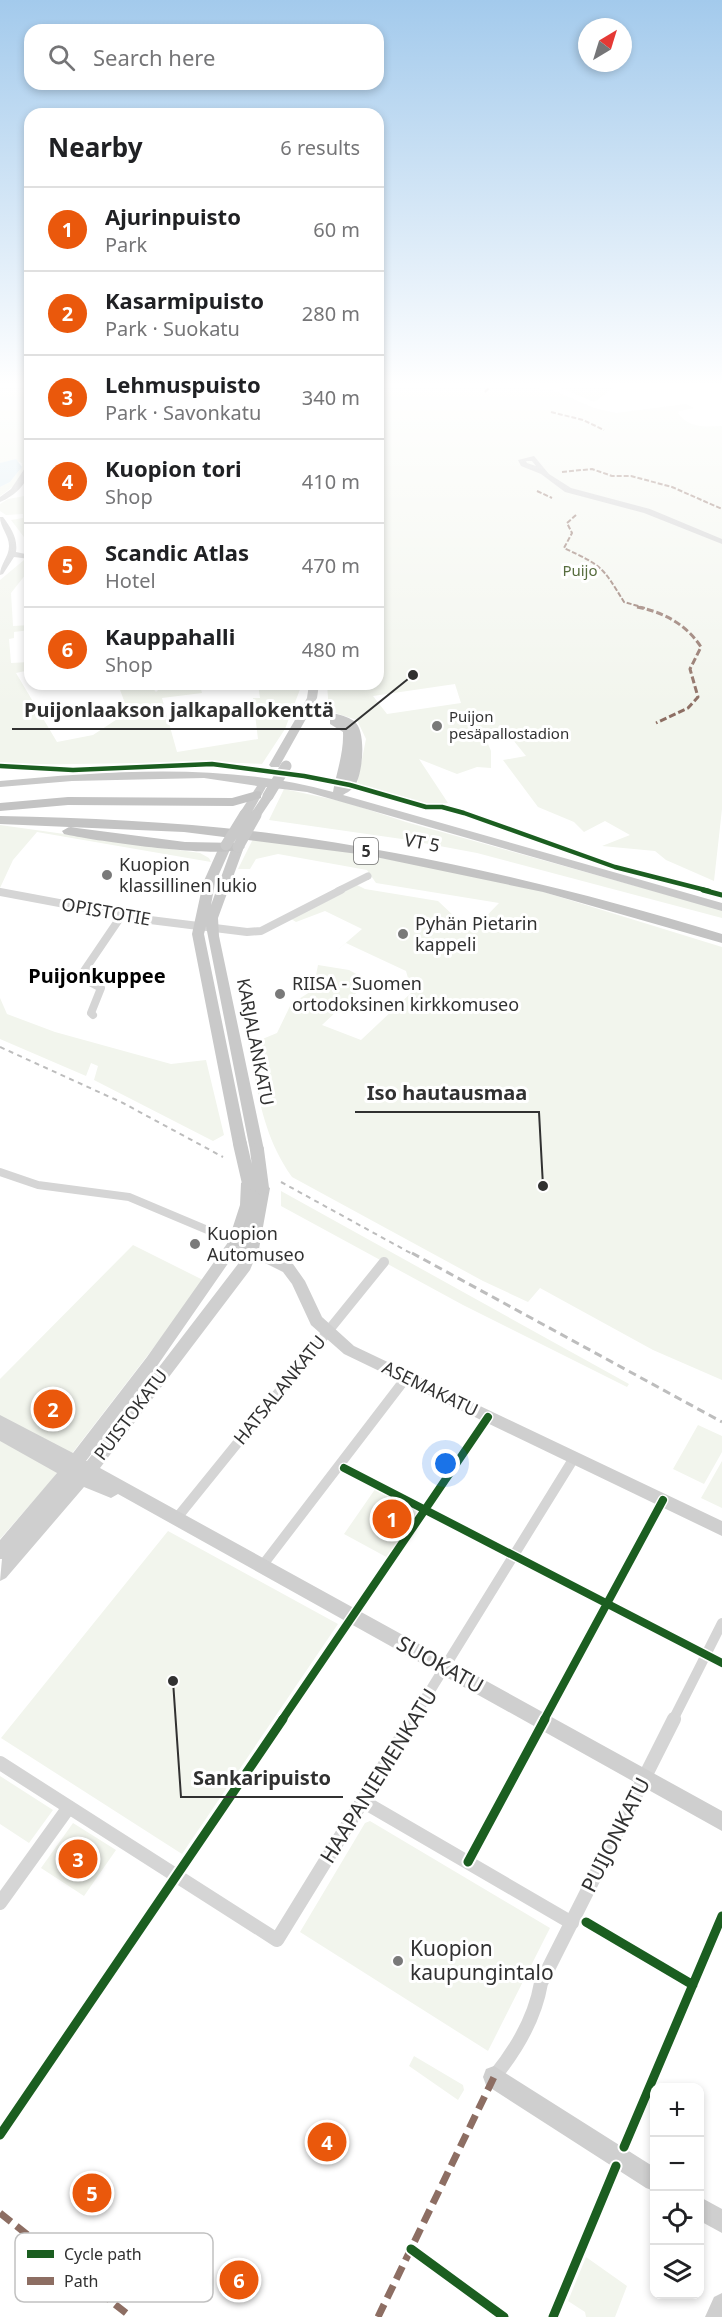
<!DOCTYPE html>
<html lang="en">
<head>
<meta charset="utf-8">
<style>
  body { margin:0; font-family:"Noto Sans",sans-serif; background:#f2f2f2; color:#202124 }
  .controls { position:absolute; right:18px; bottom:18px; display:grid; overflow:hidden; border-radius:12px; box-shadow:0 3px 9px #0003 }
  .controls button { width:54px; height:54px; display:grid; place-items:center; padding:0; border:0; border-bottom:2px solid #e0e0e0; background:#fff; color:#202124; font:30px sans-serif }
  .compass { position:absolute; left:578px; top:18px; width:54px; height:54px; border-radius:50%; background:#fff; box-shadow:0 3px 9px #0003; rotate:38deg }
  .you { position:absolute; left:446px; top:1464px; width:21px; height:21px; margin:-15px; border:4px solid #fff; border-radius:50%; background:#1a73e8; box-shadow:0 0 0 9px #1a73e833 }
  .badge { display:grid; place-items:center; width:39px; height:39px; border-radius:50%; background:#ea580c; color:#fff; font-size:20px; font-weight:700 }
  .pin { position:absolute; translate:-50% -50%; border:3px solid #fff; box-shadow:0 2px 6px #0006 }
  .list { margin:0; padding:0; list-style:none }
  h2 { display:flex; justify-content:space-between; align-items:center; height:78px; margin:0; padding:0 24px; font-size:26px }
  h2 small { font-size:20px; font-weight:400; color:#757577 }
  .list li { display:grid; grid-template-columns:39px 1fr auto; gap:18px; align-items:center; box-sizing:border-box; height:84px; padding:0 24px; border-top:2px solid #e0e0e0 }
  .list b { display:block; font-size:22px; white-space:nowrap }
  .list p { margin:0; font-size:20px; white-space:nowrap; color:#757577 }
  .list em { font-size:20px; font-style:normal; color:#757577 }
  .icon { flex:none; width:33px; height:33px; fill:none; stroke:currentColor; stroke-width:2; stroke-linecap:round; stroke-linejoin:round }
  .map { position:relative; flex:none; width:722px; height:2317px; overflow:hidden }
  .search { position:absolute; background:#fff; box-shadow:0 3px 9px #0003; left:24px; top:24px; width:360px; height:66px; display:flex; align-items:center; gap:15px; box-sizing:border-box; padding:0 21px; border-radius:18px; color:#757577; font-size:22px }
  .panel { position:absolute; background:#fff; box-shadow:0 3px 9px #0003; left:24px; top:108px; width:360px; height:582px; border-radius:18px }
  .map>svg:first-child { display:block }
  .green { fill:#f2f5ed; fill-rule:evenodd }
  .water { fill:#dbebf2 }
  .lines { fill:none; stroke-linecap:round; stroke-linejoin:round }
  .street-far3 { stroke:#d5d5d5; stroke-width:7 }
  .street-far2 { stroke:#d5d5d5; stroke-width:8 }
  .street-far1 { stroke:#d5d5d5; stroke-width:10 }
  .street { stroke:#d5d5d5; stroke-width:14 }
  .secondary { fill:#cfcfcf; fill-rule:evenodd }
  .primary { fill:#c9c9c9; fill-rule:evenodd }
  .highway { fill:#c3c3c3; fill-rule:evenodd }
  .rail-far1 { stroke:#bdbdbd; stroke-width:2; stroke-dasharray:5 4.5; stroke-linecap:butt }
  .rail { stroke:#bdbdbd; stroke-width:3; stroke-dasharray:8 5; stroke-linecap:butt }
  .primary-bridge-far1 { stroke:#c9c9c9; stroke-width:11 }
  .primary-bridge { stroke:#c9c9c9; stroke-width:14 }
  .quiet-far2 { stroke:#8d6e63; stroke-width:2; stroke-dasharray:5 2; stroke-linecap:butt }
  .quiet-far1 { stroke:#8d6e63; stroke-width:3; stroke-dasharray:7 3; stroke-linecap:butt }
  .quiet { stroke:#8d6e63; stroke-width:7; stroke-dasharray:14 7; stroke-linecap:butt }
  .cycleway-far3-casing { stroke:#fff; stroke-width:8 }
  .cycleway-far2-casing { stroke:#fff; stroke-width:9 }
  .cycleway-far1-casing { stroke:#fff; stroke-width:11 }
  .cycleway-casing { stroke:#fff; stroke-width:13 }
  .cycleway-far3 { stroke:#1b5e20; stroke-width:4.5 }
  .cycleway-far2 { stroke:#1b5e20; stroke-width:5 }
  .cycleway-far1 { stroke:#1b5e20; stroke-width:8 }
  .cycleway { stroke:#1b5e20; stroke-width:9 }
  .poi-dot { fill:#797979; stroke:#fff; stroke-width:2 }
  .labels { text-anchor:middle; stroke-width:6; stroke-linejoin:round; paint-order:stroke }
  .far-park-label { font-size:15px; fill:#576d3e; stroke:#fff }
  .far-poi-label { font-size:15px; fill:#313131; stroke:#fff; text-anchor:start }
  .shield { fill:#fff; stroke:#6f6f6f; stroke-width:1.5 }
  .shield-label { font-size:16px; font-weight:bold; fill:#313131 }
  .street-label { font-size:18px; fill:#313131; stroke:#fff }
  .poi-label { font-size:18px; fill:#313131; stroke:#fff; text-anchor:start }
  .neighbourhood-label { font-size:20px; font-weight:bold; fill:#000; stroke:#fff }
  .near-street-label { font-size:21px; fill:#313131; stroke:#fff }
  .near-poi-label { font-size:21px; fill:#313131; stroke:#fff; text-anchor:start }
  .key { fill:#fff; stroke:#c1c1c1; stroke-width:1.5 }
  .key-label { font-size:16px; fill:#313131 }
  .leader { fill:none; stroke:#313131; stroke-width:2 }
  .callout-dot { fill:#313131; stroke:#fff; stroke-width:2 }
  .callout-label { font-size:20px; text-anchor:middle; font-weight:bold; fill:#313131; stroke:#fff; stroke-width:6; stroke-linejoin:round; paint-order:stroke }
</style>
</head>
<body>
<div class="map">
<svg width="722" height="2317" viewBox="0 0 722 2317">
  <rect width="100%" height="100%" fill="#fff"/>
  <path class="green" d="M0 387H30C30 403 34 454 29 466 23 479 12 488 0 496V487L10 482 22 467V463L14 460 0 463Z
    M378 387H529L553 390 594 408 616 413 686 404 694 408 679 411 678 413C688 428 705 427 722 426V809L714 881 666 860 655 851 602 846 630 835 605 821 584 832 574 822 538 807 503 760 526 756 509 735 486 739 491 751V768L477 767 457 774 419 759 448 803 424 806 357 784 366 739 357 720 329 711 327 684H378ZM455 684 461 703 387 714 373 696Z
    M558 387H613L614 388 594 402Z
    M30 495V541H27L11 520 23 518V514L6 515 0 511V504L8 499Z
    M24 560H30V569L11 593 13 626 30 625V630L14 632V638L9 639 11 663 30 662V670L16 673 57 742 93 735 128 712 118 684H149L156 692 165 684 200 686 202 693 162 698 177 752 258 739 253 698H260L258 684H302L285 729 262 764C175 759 88 767 0 763V580Z
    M284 789 345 802 406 822 722 910V918L477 853 402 839 269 820Z
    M0 825 200 853 209 858 211 862 37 832 13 860 0 888Z
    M253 839 347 852 505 880 722 947V1380L653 1350 540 1288 528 1302 483 1281 292 1177C262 1134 259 1095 248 1045L277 1033 291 1004 313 990 318 965 349 970 369 981 322 1025 361 1040 412 992 406 971 346 943 334 953 362 929 325 911 296 922 288 917 353 883 365 889 438 901 471 932 499 903 376 883 367 870 278 854 256 859 250 869H238Z
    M0 998 7 1014 55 1032 171 1064 206 1060 224 1135 213 1141 94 1080 98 1066 91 1063 86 1076 0 1039Z
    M281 1191 629 1384 627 1387 463 1305 281 1206Z
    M133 1245 205 1281 50 1482 0 1539V1379Z
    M698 1425 722 1436V1452L704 1484 673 1469Z
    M722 1461V1508L701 1498Z
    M378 1485 424 1509 390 1559 344 1534Z
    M168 1531 338 1624 182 1854 1 1738Z
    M0 1776 53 1810 29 1843 0 1824Z
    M370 1821 550 1928 488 2051 300 1932 365 1823Z
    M73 1823 116 1850 84 1896 41 1868Z
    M414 2056 463 2085 464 2090 458 2100 409 2066Z
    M586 2257 627 2286 615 2317H586L585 2312 568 2301Z"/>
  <path class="water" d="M16 459 22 467 10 482 0 487V463Z"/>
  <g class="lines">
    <path class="street-far3" d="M338 891 368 876"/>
    <path class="street-far2" d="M0 892 150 920 247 932 261 931 341 890
      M93 1015 91 1013 101 988 86 980 84 971 122 915
      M0 1172 38 1185 129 1197 236 1242"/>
    <path class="street-far1" d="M176 1519 384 1262
      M262 1566 406 1378
      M412 1720 574 1458
      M673 1720 722 1623"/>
    <path class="street" d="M0 1763 277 1940 413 1719
      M364 1802 572 1923
      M0 1903 69 1807
      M494 2077C516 2050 535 2018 541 1983L674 1719"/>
    <path class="secondary" d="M534 456 549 474 571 488 650 509 722 539V544L644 513 565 492 541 474 521 466 518 460ZM526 461H532L536 466 527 463Z
      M27 465H30C30 482 15 496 0 502V497L11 489Z
      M0 517H3C11 528 18 538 16 552L30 555V559L14 557 3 574 0 575C0 564 9 557 9 546 9 535 0 527 0 517Z
      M309 684H319L317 698 307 715 304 716 299 713 307 698Z
      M236 1237 293 1264 305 1281 322 1317 354 1346 722 1521V1536L344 1354 311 1325 292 1284 283 1272 255 1258 250 1270 100 1468 722 1811V1831L118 1494 111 1498 84 1487 6 1578 0 1581 2 1559H0V1540L57 1473 0 1441V1415L73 1453 147 1357 231 1238ZM238 1249 243 1252 238 1264 87 1461H86L157 1366Z
      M494 2066 654 2167V2191L646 2188 486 2085 483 2077 486 2069Z
      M700 2197 722 2209V2233L700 2221Z
      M722 2293V2317H705L714 2297Z"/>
    <path class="primary" d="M304 710C320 712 341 712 354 721 367 730 363 776 354 787 352 790 346 793 343 795L722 903V911L307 792 266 787 252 812 264 794 268 793 274 796 260 817 256 819 250 815 245 818 239 814 257 786 204 778 72 781 0 787V781C110 771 225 762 333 792 336 774 344 753 343 732L330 724V720L307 717 279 767H271L269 765 299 713Z
      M226 841 232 845 215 883 211 905 232 847 238 843 242 844 244 847 218 918 219 936 264 1150 257 1155 250 1150 206 926 204 934 247 1144 240 1149 233 1144 192 934 203 883 220 845Z
      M249 1178 254 1179 257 1184 262 1183 270 1188 259 1249 257 1253H245L243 1249 245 1239 242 1246H230L228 1242 240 1205 241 1183Z"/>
    <path class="highway" d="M257 791 261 792V798L233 806 68 805 0 811V803L68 797 232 798Z
      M0 816C92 818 184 822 276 834 428 854 576 890 722 934V943L543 892 366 855 184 832 0 824Z
      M69 827 185 842 238 843 245 847C230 861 89 840 64 834L62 831Z"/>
    <path class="rail-far1" d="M0 1047 123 1103 223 1157
      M281 1182 414 1255"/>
    <path class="rail" d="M412 1253 722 1422"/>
    <path class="primary-bridge-far1" d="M268 796 286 766
      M226 845 245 814
      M238 847 256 815"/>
    <path class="primary-bridge" d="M240 1144 249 1183
      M257 1150 262 1188"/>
    <path class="quiet-far2" d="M485 392 490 387
      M551 412 583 420 604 430
      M562 472 592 469 612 476H631L672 487 722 509
      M537 491 552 498
      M576 515 567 523 572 533 564 548C602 566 602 566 624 602L645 608"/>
    <path class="quiet-far1" d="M637 607C663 612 686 624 701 647L690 669 698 697 688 708 656 723"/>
    <path class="quiet" d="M0 2213 131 2317
      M378 2317 494 2077"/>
    <g class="cycleway-far3-casing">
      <path id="cycleway-far3" d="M0 766 73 770 212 764 304 776 350 785 426 807H442L464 813 615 867 709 891"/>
    </g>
    <g class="cycleway-far2-casing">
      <path id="cycleway-far2" d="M703 890 722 895"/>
    </g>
    <g class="cycleway-far1-casing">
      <path id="cycleway-far1" d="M344 1468 722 1663
        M282 1720 488 1417
        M544 1720 663 1500"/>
    </g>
    <g class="cycleway-casing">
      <path id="cycleway" d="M468 1862 545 1719
        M586 1922 693 1985
        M0 2135 283 1719
        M624 2147 722 1916
        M411 2249 504 2317
        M553 2317 616 2166"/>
    </g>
    <use href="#cycleway-far3" class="cycleway-far3"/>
    <use href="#cycleway-far2" class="cycleway-far2"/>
    <use href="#cycleway-far1" class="cycleway-far1"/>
    <use href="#cycleway" class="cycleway"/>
  </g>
  <linearGradient id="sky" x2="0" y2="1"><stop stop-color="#a3caec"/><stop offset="0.54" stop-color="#fff"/><stop offset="1" stop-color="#fff" stop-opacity="0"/></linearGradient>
  <rect width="722" height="711" fill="url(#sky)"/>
  <g class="poi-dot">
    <circle cx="437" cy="726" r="6"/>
    <circle cx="107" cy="875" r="6"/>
    <circle cx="403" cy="934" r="6"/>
    <circle cx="280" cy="994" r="6"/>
    <circle cx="195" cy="1244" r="6"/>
    <circle cx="398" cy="1961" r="6"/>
  </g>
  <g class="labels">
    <g class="far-park-label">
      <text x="580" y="576">Puijo</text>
    </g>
    <g class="far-poi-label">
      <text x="449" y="722">Puijon<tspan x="449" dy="17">pesäpallostadion</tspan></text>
    </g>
    <rect class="shield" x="354" y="838" width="24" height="26" rx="4.5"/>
    <g class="shield-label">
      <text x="366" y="857">5</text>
    </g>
    <g class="street-label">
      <text transform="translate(422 843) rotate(11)" y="6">VT 5</text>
      <text transform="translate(106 912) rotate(10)" y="6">OPISTOTIE</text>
      <text transform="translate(255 1042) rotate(79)" y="6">KARJALANKATU</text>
      <text transform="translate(430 1389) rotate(26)" y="6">ASEMAKATU</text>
      <text transform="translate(280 1390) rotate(-51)" y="6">HATSALANKATU</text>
      <text transform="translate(131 1415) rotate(-53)" y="6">PUISTOKATU</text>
    </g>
    <g class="poi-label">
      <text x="119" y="871">Kuopion<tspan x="119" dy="21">klassillinen lukio</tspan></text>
      <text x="415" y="930">Pyhän Pietarin<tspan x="415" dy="21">kappeli</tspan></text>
      <text x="292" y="990">RIISA - Suomen<tspan x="292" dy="21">ortodoksinen kirkkomuseo</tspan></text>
      <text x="207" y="1240">Kuopion<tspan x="207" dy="21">Automuseo</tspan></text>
    </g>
    <g class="neighbourhood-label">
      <text x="97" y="983">Puijonkuppee</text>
    </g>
    <g class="near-street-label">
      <text transform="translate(440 1665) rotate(29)" y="7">SUOKATU</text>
      <text transform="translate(379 1776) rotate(-58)" y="7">HAAPANIEMENKATU</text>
      <text transform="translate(616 1835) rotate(-63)" y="7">PUIJONKATU</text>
    </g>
    <g class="near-poi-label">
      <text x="410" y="1956">Kuopion<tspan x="410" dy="24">kaupungintalo</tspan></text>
    </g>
  </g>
  <rect x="15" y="2233" width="198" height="69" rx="9" class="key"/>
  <rect x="27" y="2250" width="27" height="8" fill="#1b5e20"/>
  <rect x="27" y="2277" width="27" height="8" fill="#8d6e63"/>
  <g class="key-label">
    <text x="64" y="2260">Cycle path</text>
    <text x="64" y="2287">Path</text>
  </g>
  <path class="leader" d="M413 675L346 729H12M543 1186L539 1112H355M173 1681L181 1797H343"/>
  <g class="callout-dot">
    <circle cx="413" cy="675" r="6"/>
    <circle cx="543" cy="1186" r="6"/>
    <circle cx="173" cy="1681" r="6"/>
  </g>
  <g class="callout-label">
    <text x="179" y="717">Puijonlaakson jalkapallokenttä</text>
    <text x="447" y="1100">Iso hautausmaa</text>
    <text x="262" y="1785">Sankaripuisto</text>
  </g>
</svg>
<div class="controls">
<button>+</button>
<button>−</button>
<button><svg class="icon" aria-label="locate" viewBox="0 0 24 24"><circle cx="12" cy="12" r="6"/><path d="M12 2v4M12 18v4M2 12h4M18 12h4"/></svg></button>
<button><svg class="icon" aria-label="layers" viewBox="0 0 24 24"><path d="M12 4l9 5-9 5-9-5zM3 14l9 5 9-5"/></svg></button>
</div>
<svg class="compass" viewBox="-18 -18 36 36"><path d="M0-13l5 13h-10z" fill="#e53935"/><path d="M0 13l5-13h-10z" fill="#757577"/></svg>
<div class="you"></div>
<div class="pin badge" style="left:392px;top:1519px">1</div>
<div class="pin badge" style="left:53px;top:1409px">2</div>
<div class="pin badge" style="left:78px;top:1859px">3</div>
<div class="pin badge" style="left:327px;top:2142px">4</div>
<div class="pin badge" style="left:92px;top:2193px">5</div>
<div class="pin badge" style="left:239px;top:2280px">6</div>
<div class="search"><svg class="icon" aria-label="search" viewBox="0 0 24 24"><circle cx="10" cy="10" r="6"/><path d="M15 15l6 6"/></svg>Search here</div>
<section class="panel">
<h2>Nearby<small>6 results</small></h2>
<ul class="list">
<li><span class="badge">1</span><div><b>Ajurinpuisto</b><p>Park</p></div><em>60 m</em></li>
<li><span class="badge">2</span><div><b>Kasarmipuisto</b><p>Park · Suokatu</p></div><em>280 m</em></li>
<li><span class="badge">3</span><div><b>Lehmuspuisto</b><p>Park · Savonkatu</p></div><em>340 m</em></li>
<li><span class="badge">4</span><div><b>Kuopion tori</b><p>Shop</p></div><em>410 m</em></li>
<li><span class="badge">5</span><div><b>Scandic Atlas</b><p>Hotel</p></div><em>470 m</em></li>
<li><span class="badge">6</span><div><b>Kauppahalli</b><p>Shop</p></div><em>480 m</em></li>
</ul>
</section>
</div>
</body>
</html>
